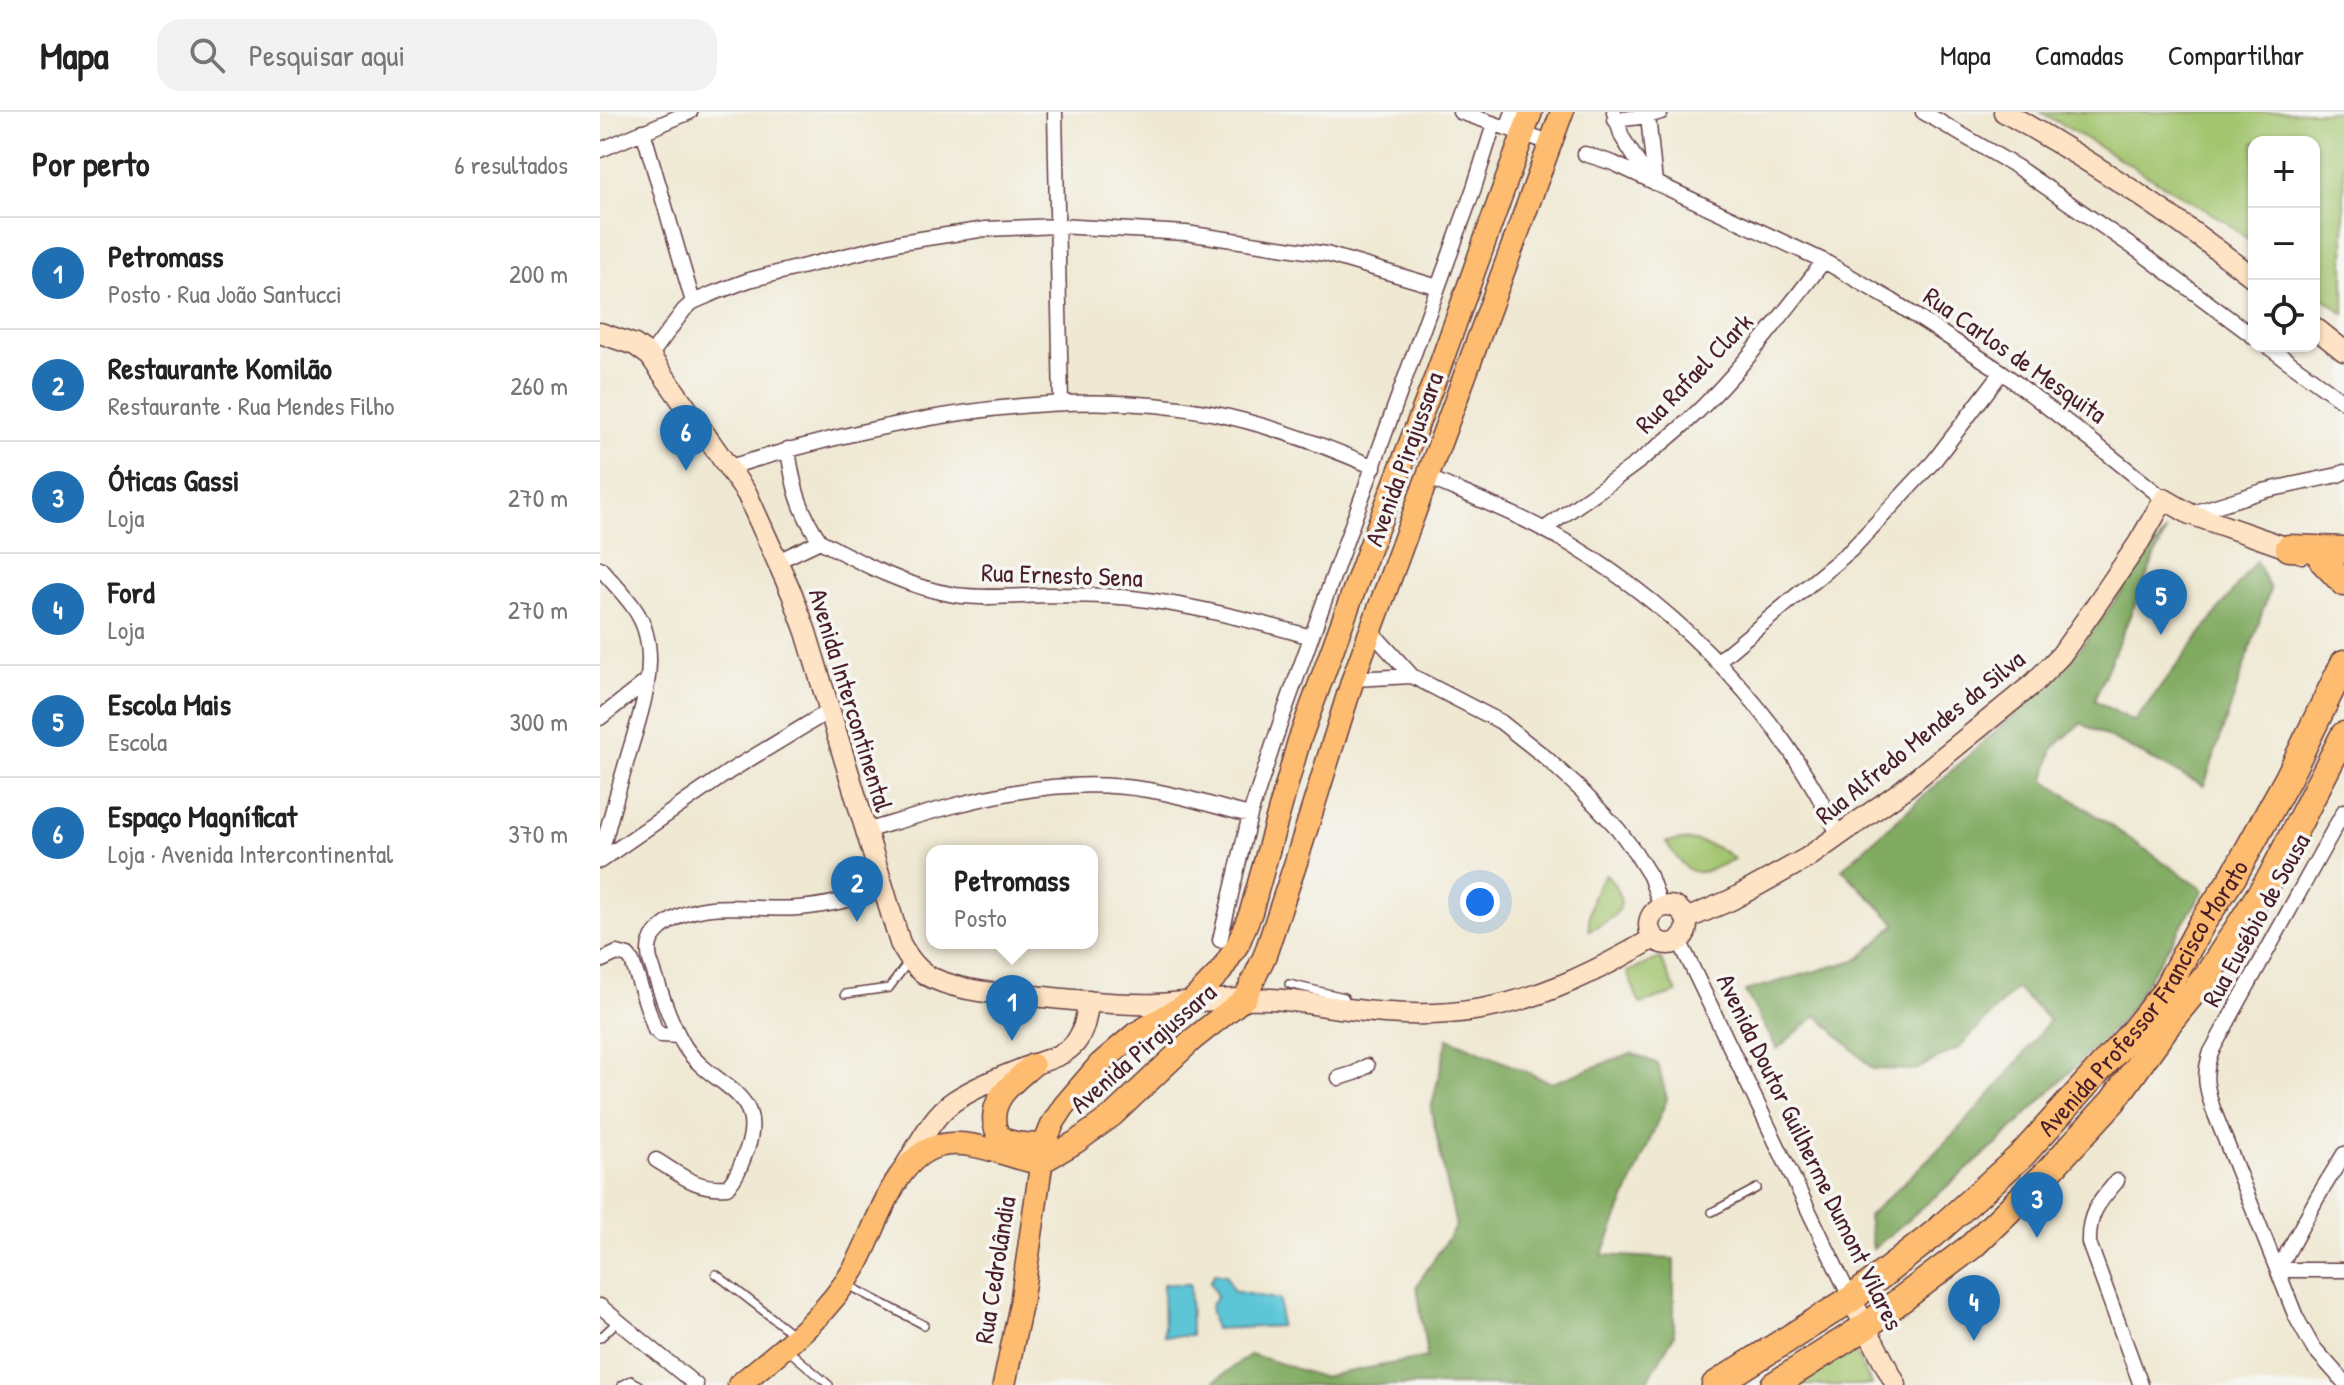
<!DOCTYPE html>
<html lang="pt">
<head>
<meta charset="utf-8">
<style>
  body { margin:0; font-family:"Patrick Hand",sans-serif; background:#f2f2f2; color:#222 }
  .controls { position:absolute; right:24px; top:24px; display:grid; overflow:hidden; border-radius:16px; box-shadow:0 2px 6px #0004 }
  .controls button { width:72px; height:72px; display:grid; place-items:center; padding:0; border:0; border-bottom:2px solid #e0e0e0; background:#fff; color:#222; font:40px sans-serif }
  .you { position:absolute; left:880px; top:790px; width:28px; height:28px; margin:-20px; border:6px solid #fff; border-radius:50%; background:#1a73e8; box-shadow:0 0 0 12px #1a73e833 }
  .badge { display:grid; place-items:center; width:52px; height:52px; border-radius:50%; background:#1f6fb2; color:#fff; font-size:26px; font-weight:700 }
  .pin { position:absolute; translate:-50% -66px; filter:drop-shadow(0 2px 4px #0008) }
  .pin::after { content:''; position:absolute; top:42px; width:28px; height:24px; background:inherit; clip-path:polygon(0 0,100% 0,50% 100%) }
  .popup { position:absolute; left:326px; top:733px; width:172px; height:104px; box-sizing:border-box; display:grid; place-content:center; border-radius:16px; background:#fff; filter:drop-shadow(0 2px 6px #0005); font-size:26px; white-space:nowrap; color:#767676 }
  .popup b { font-size:30px; color:#222 }
  .popup::after { content:''; position:absolute; left:50%; top:100%; margin-left:-16px; border:16px solid transparent; border-top-color:#fff }
  .list { margin:0; padding:0; list-style:none }
  h2 { display:flex; justify-content:space-between; align-items:center; height:104px; margin:0; padding:0 32px; font-size:34px }
  h2 small { font-size:26px; font-weight:400; color:#767676 }
  .list li { display:grid; grid-template-columns:52px 1fr auto; gap:24px; align-items:center; box-sizing:border-box; height:112px; padding:0 32px; border-top:2px solid #e0e0e0 }
  .list b { display:block; font-size:30px; white-space:nowrap }
  .list p { margin:0; font-size:26px; white-space:nowrap; color:#767676 }
  .list em { font-size:26px; font-style:normal; color:#767676 }
  .icon { flex:none; width:44px; height:44px; fill:none; stroke:currentColor; stroke-width:2; stroke-linecap:round; stroke-linejoin:round }
  .map { position:relative; flex:none; width:1744px; height:1273px; overflow:hidden }
  header { display:flex; align-items:center; gap:48px; box-sizing:border-box; height:112px; padding:0 40px; background:#fff; border-bottom:2px solid #e0e0e0 }
  header strong { font-size:38px }
  nav { display:flex; gap:44px; margin-inline-start:auto; font-size:28px }
  .search { width:560px; height:72px; background:#f2f2f2; display:flex; align-items:center; gap:20px; box-sizing:border-box; padding:0 28px; border-radius:24px; color:#767676; font-size:30px }
  main { display:flex }
  aside { flex:1; background:#fff }
  .map>svg:first-child { display:block }
  .green { fill:#a1c46d; stroke:#76724c; stroke-width:2 }
  .forest { fill:#80aa60; stroke:#656446; stroke-width:2 }
  .water { fill:#5cc6d7; stroke:#537281; stroke-width:2 }
  .lines { fill:none; stroke-linecap:round; stroke-linejoin:round }
  .lane-casing { stroke:#633d44; stroke-width:10 }
  .street-casing { stroke:#633d44; stroke-width:17 }
  .secondary-casing { stroke:#633d44; stroke-width:23 }
  .primary-casing { stroke:#633d44; stroke-width:25 }
  .highway-casing { stroke:#633d44; stroke-width:29 }
  .lane { stroke:#fff; stroke-width:7 }
  .street { stroke:#fff; stroke-width:14 }
  .secondary { stroke:#fee4c5; stroke-width:20 }
  .primary { stroke:#fdbc6f; stroke-width:22 }
  .highway { stroke:#fdbc6f; stroke-width:26 }
  .labels { text-anchor:middle; stroke-width:7; stroke-linejoin:round; paint-order:stroke }
  .street-label { font-size:26px; fill:#4a1f2b; stroke:#f6f6f2 }
</style>
</head>
<body>
<header>
<strong>Mapa</strong>
<div class="search"><svg class="icon" aria-label="search" viewBox="0 0 24 24"><circle cx="10" cy="10" r="6"/><path d="M15 15l6 6"/></svg>Pesquisar aqui</div>
<nav><a>Mapa</a><a>Camadas</a><a>Compartilhar</a></nav>
</header>
<main>
<aside>
<h2>Por perto<small>6 resultados</small></h2>
<ul class="list">
<li><span class="badge">1</span><div><b>Petromass</b><p>Posto · Rua João Santucci</p></div><em>200 m</em></li>
<li><span class="badge">2</span><div><b>Restaurante Komilão</b><p>Restaurante · Rua Mendes Filho</p></div><em>260 m</em></li>
<li><span class="badge">3</span><div><b>Óticas Gassi</b><p>Loja</p></div><em>270 m</em></li>
<li><span class="badge">4</span><div><b>Ford</b><p>Loja</p></div><em>270 m</em></li>
<li><span class="badge">5</span><div><b>Escola Mais</b><p>Escola</p></div><em>300 m</em></li>
<li><span class="badge">6</span><div><b>Espaço Magníficat</b><p>Loja · Avenida Intercontinental</p></div><em>370 m</em></li>
</ul>
</aside>
<div class="map">
<svg width="1744" height="1273" viewBox="0 0 1744 1273">
  <rect width="100%" height="100%" fill="#f6f6f2"/>
  <filter id="ink" filterUnits="userSpaceOnUse"><feTurbulence type="fractalNoise" baseFrequency=".0125" numOctaves="2"/><feDisplacementMap in="SourceGraphic" scale="16" xChannelSelector="R" yChannelSelector="G"/><feConvolveMatrix kernelMatrix="1 2 1 2 8 2 1 2 1" color-interpolation-filters="sRGB"/></filter>
  <filter id="wash" filterUnits="userSpaceOnUse"><feTurbulence type="fractalNoise" baseFrequency=".006" numOctaves="4" result="noise"/><feDisplacementMap in="SourceGraphic" scale="32" xChannelSelector="R" yChannelSelector="G"/><feGaussianBlur stdDeviation="1.8" result="paint"/><feColorMatrix in="noise" values="0 0 0 0 0 0 0 0 0 0 0 0 0 0 0 0 0 1.4 0 .05"/><feComposite in="paint" operator="in"/></filter>
  <g filter="url(#wash)">
    <rect width="100%" height="100%" fill="#efe8d2"/>
    <path class="green" d="M1441 0H1744V202L1714 178V30H1654V132L1626 110Z
      M1083 728C1103 728 1119 734 1134 747 1095 766 1091 768 1066 730Z
      M1006 762C1032 792 1022 804 989 818 988 797 993 778 1006 762Z
      M1060 846 1077 881 1040 892 1027 860Z
      M1253 1236 1272 1273H1200V1270Z"/>
    <path class="forest" d="M1566 419 1494 588 1534 610 1656 449 1670 477 1604 674 1481 611 1453 636 1445 668 1604 778 1523 907 1396 1033 1273 1137 1268 1104C1333 1044 1399 981 1449 908L1416 876 1359 936 1315 958 1273 957 1217 903 1177 937 1145 879 1259 847 1296 812 1242 757 1464 558Z
      M848 926 952 971 1032 941 1058 952 1067 987 1002 1143 1074 1147V1223L1045 1273H609L651 1242 721 1265 827 1245 817 1173 856 1114 831 997Z"/>
    <path class="water" d="M615 1161 626 1163 633 1179 680 1188V1214L615 1217 610 1195 617 1184 610 1170Z
      M563 1172H590L591 1224H564Z"/>
  </g>
  <g filter="url(#ink)">
    <g class="lines">
      <g class="lane-casing">
        <path id="lane" d="M689 872 744 885 748 893
          M245 882 289 876 309 849
          M1112 1100 1157 1076
          M116 1162 193 1222
          M248 1173 324 1213
          M0 1226 18 1209
          M188 1238 229 1273
          M22 1273 31 1268 40 1273"/>
      </g>
      <g class="street-casing">
        <path id="street" d="M455 0 461 291
          M860 0 950 31
          M1014 0 1022 25 1049 68
          M1323 0 1417 55 1540 140 1654 225
          M1048 4 1055 71
          M1015 8 1048 4 1061 0
          M907 16 913 0
          M43 19 93 190
          M0 38 90 0
          M985 42 1013 51 1224 149 1291 188 1402 260 1498 334 1564 387
          M1667 234 1744 290
          M50 244 84 198 93 190 114 181 149 168 301 130 386 117 458 114 586 121 726 142 838 175
          M188 337C193 374 199 398 220 429
          M130 355C277 310 458 271 611 301 667 312 721 332 774 355
          M827 365C875 386 925 405 970 432 1084 501 1182 603 1239 724
          M1590 402 1663 379 1738 363 1744 360
          M943 418C992 382 1045 349 1090 307 1140 260 1182 203 1224 149
          M178 449 220 429C263 452 306 475 355 483 385 487 416 484 447 483 475 483 504 483 532 486 593 493 652 508 711 525
          M0 456C17 476 40 496 46 522 57 565 36 614 25 655 16 685 8 715 0 745
          M771 519 812 564 901 610 945 645 981 678 1018 717 1035 740 1050 764 1061 795
          M1118 549 1251 438 1334 349 1402 260
          M753 567 812 564
          M0 606 47 569
          M1744 699 1611 940C1603 964 1606 974 1613 997L1696 1205 1712 1234 1744 1270
          M265 719C359 692 448 661 548 678 582 683 616 695 650 703
          M0 749 130 659 229 599
          M620 828 650 703 683 603 874 76 894 12
          M1079 828 1251 1187
          M0 849 17 841 28 844 32 849 55 918 61 923 79 924
          M739 966 755 961 767 954
          M1744 1042 1717 1086 1678 1158H1744
          M56 1048C81 1063 97 1078 127 1075 137 1066 142 1050 147 1037 168 979 111 975 85 935 69 909 60 877 50 848 47 834 50 826 61 816 99 783 153 800 198 796 227 794 255 786 283 779
          M1517 1069C1499 1090 1488 1101 1489 1131L1541 1273
          M0 1194 96 1273"/>
      </g>
      <g class="secondary-casing">
        <path id="secondary" d="M1404 0C1492 49 1575 104 1654 166
          M1714 215 1744 239
          M0 221 35 233 50 244 147 382 192 482 206 520 300 831C308 846 317 859 332 866 363 880 401 882 434 884 473 888 515 893 555 892 593 890 631 885 670 887 696 888 722 894 748 897 792 903 837 905 881 897 942 887 1001 857 1054 826
          M1049 813a19 19 0 1 1 38 0a19 19 0 1 1-38 0Z
          M1086 807 1131 788 1207 746 1300 680 1434 571 1461 543 1492 499 1538 432 1564 387 1590 402 1702 441
          M306 1053C320 1031 332 1004 354 989 377 974 402 965 427 955 444 948 464 945 476 930 485 918 486 903 489 889
          M1251 1187 1296 1273"/>
      </g>
      <g class="primary-casing">
        <path id="primary" d="M433 953C415 969 389 986 395 1014 397 1023 402 1028 412 1030 422 1033 433 1032 444 1033
          M440 1051 476 1030 513 1003 592 928 645 886 665 843 696 750 753 567 962 0
          M139 1273C181 1238 226 1205 254 1157 276 1120 292 1046 338 1034 371 1025 408 1046 440 1051
          M404 1273 421 1192 444 1033 453 1011 464 994 500 952 535 922 593 888 621 859 638 832 651 800 699 629 768 440 837 262 931 0"/>
      </g>
      <g class="highway-casing">
        <g id="highway">
          <path d="M1689 436 1744 438"/>
          <path d="M1723 449 1744 471"/>
          <path id="s1" d="M1115 1273 1251 1187 1334 1122 1423 1042 1532 921 1564 881 1602 811 1633 765 1688 666 1744 551"/>
          <path d="M1174 1273 1265 1215 1372 1134 1446 1062 1513 989 1573 905 1609 861 1672 763 1744 623"/>
        </g>
      </g>
      <use href="#lane" class="lane"/>
      <use href="#street" class="street"/>
      <use href="#secondary" class="secondary"/>
      <use href="#primary" class="primary"/>
      <use href="#highway" class="highway"/>
    </g>
  </g>
  <g class="labels">
    <g class="street-label">
      <text transform="translate(1415 243) rotate(35)" y="9">Rua Carlos de Mesquita</text>
      <text transform="translate(1094 261) rotate(-46)" y="9">Rua Rafael Clark</text>
      <text transform="translate(804 347) rotate(-70)" y="9">Avenida Pirajussara</text>
      <text transform="translate(462 463) rotate(2)" y="9">Rua Ernesto Sena</text>
      <text transform="translate(251 588) rotate(73)" y="9">Avenida Intercontinental</text>
      <text transform="translate(1320 625) rotate(-39)" y="9">Rua Alfredo Mendes da Silva</text>
      <text transform="translate(1656 808) rotate(-61)" y="9">Rua Eusébio de Sousa</text>
      <text dy="9" stroke="none"><textPath href="#s1" startOffset="584">Avenida Professor Francisco Morato</textPath></text>
      <text transform="translate(543 936) rotate(-41)" y="9">Avenida Pirajussara</text>
      <text transform="translate(1210 1040) rotate(64)" y="9">Avenida Doutor Guilherme Dumont Vilares</text>
      <text transform="translate(395 1158) rotate(-81)" y="9">Rua Cedrolândia</text>
    </g>
  </g>
</svg>
<div class="controls">
<button>+</button>
<button>−</button>
<button><svg class="icon" aria-label="locate" viewBox="0 0 24 24"><circle cx="12" cy="12" r="6"/><path d="M12 2v4M12 18v4M2 12h4M18 12h4"/></svg></button>
</div>
<div class="you"></div>
<div class="pin badge" style="left:412px;top:929px">1</div>
<div class="popup"><b>Petromass</b>Posto</div>
<div class="pin badge" style="left:257px;top:810px">2</div>
<div class="pin badge" style="left:1437px;top:1126px">3</div>
<div class="pin badge" style="left:1374px;top:1229px">4</div>
<div class="pin badge" style="left:1561px;top:523px">5</div>
<div class="pin badge" style="left:86px;top:359px">6</div>
</div>
</main>
</body>
</html>
